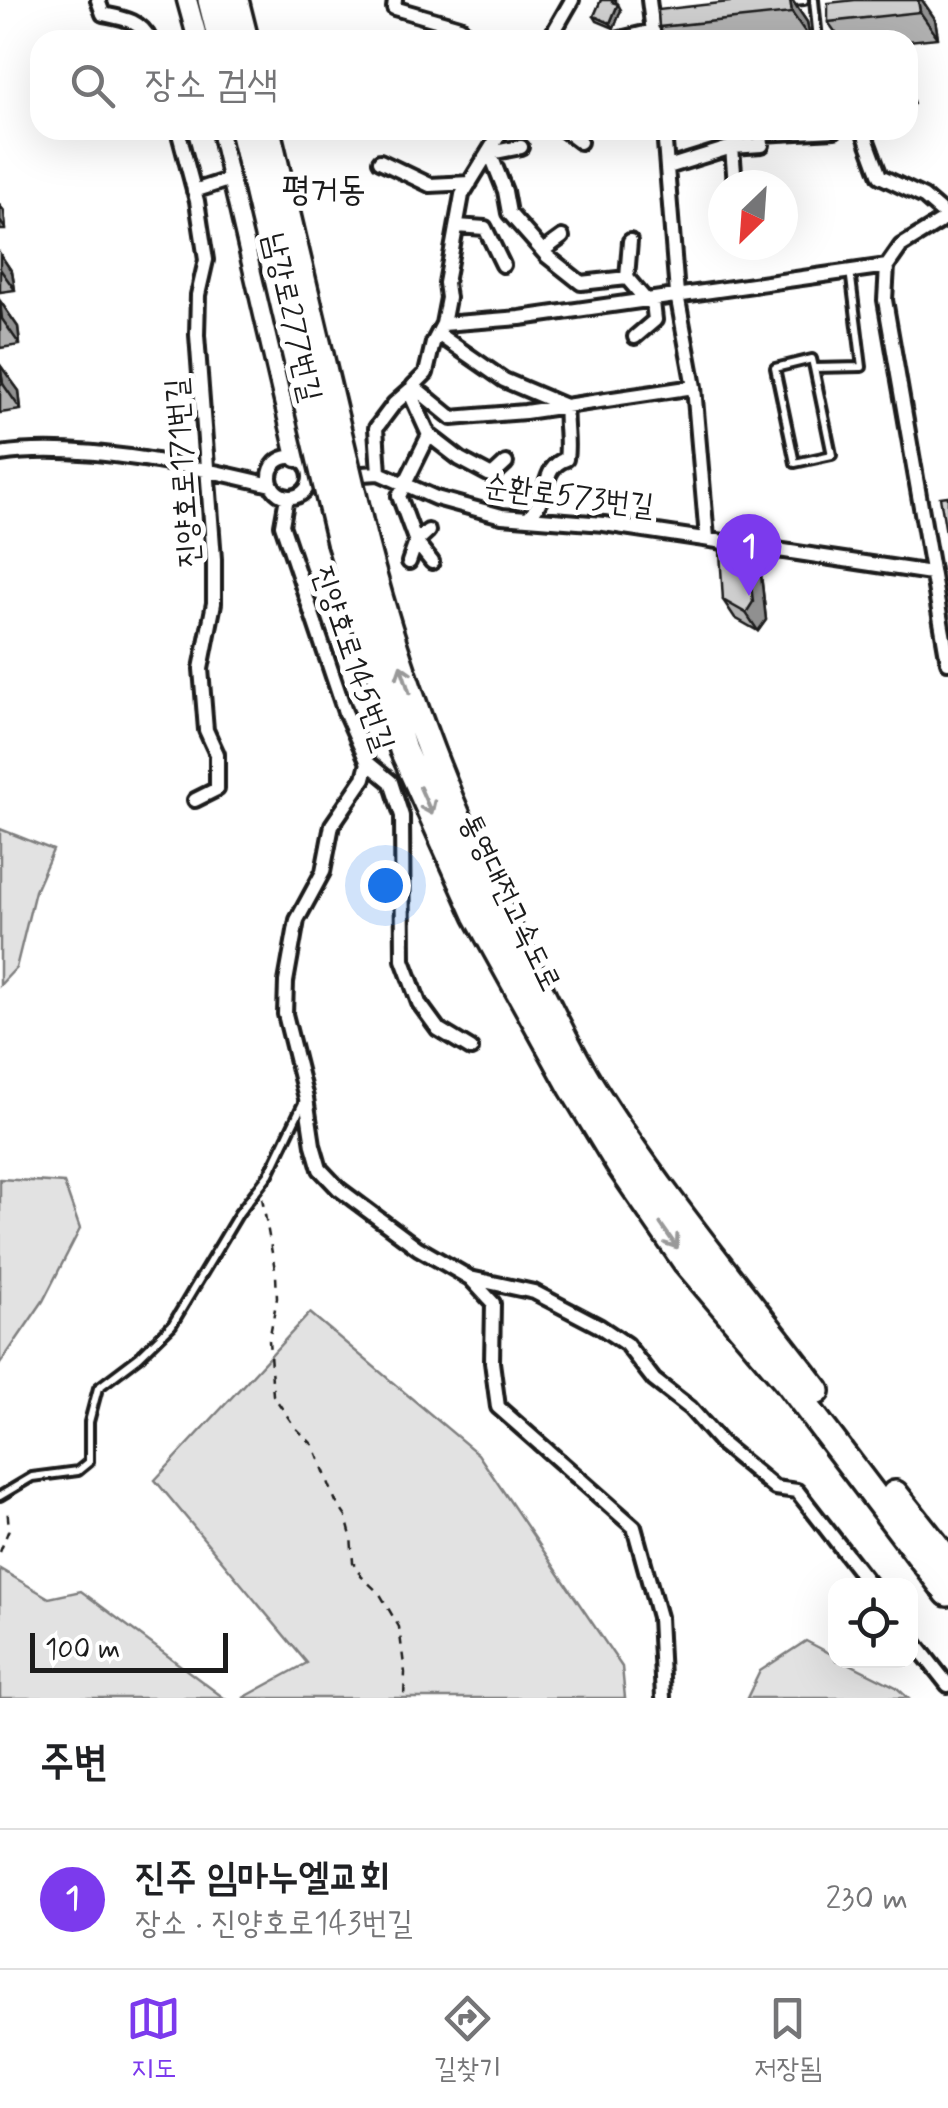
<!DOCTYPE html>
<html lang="ko">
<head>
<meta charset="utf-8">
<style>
  body { margin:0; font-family:Mynerve,"Poor Story",sans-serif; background:#f2f2f2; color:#202124 }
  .controls { position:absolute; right:30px; bottom:30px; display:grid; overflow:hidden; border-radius:20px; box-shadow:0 10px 40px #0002 }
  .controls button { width:90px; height:90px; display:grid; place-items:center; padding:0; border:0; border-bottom:2px solid #e0e0e0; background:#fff; color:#202124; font:50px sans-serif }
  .compass { position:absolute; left:708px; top:170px; width:90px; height:90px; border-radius:50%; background:#fff; box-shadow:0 10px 40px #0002; rotate:205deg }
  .scale { position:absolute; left:30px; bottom:25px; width:198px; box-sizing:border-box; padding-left:10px; border:5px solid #1c1c1c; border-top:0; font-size:28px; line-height:35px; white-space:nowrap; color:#1c1c1c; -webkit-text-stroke:8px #fff; paint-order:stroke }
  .you { position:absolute; left:385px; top:885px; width:35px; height:35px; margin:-25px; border:8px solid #fff; border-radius:50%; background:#1a73e8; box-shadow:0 0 0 15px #1a73e833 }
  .badge { display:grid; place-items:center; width:65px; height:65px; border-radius:50%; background:#7c3aed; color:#fff; font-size:32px; font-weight:700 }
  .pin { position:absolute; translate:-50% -82px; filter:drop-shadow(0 2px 5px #0008) }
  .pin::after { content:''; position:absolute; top:52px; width:35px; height:30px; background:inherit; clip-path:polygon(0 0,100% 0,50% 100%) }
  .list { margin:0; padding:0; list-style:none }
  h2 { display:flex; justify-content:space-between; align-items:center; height:130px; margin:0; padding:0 40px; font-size:42px }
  h2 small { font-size:32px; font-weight:400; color:#757577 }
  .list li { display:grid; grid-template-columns:65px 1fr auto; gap:30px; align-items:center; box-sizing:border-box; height:140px; padding:0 40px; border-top:2px solid #e0e0e0 }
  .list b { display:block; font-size:38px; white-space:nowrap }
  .list p { margin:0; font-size:32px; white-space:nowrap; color:#757577 }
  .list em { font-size:32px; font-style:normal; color:#757577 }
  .icon { flex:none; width:55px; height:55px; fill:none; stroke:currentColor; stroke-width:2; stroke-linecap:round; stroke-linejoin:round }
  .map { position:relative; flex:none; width:948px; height:1698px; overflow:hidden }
  .search { position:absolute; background:#fff; box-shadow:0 10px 40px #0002; left:30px; right:30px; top:30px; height:110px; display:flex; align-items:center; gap:25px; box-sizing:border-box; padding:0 35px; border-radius:30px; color:#757577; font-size:38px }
  .sheet { height:270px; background:#fff }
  nav { display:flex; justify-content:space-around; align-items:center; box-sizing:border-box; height:140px; border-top:2px solid #e0e0e0; background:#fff; font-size:28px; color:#757577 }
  nav a { display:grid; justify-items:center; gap:5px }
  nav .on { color:#7c3aed }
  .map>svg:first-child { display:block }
  .green { fill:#e2e2e2; stroke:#7f7f7f; stroke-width:2.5 }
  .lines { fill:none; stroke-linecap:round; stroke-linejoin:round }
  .service-casing { stroke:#1c1c1c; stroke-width:14 }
  .minor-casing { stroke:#1c1c1c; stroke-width:20 }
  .tertiary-casing { stroke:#1c1c1c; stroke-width:25 }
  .motorway-casing { stroke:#1c1c1c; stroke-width:32 }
  .path { stroke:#1c1c1c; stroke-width:2.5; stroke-dasharray:8 8; stroke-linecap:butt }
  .service { stroke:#fff; stroke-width:6 }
  .minor { stroke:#fff; stroke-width:12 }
  .tertiary { stroke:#fff; stroke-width:18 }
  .motorway { stroke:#fff; stroke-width:25 }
  .motorway-bridge-casing { stroke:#1c1c1c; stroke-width:32; stroke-linecap:butt }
  .motorway-bridge { stroke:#fff; stroke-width:25 }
  .wall { fill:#b1b1b1; stroke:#1c1c1c; stroke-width:2.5 }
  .shaded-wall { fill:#909090; stroke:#1c1c1c; stroke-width:2.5 }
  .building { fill:#cecece; stroke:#1c1c1c; stroke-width:2.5 }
  .oneway { stroke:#999 }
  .labels { text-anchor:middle; stroke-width:10; stroke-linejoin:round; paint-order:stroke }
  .street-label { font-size:30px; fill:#1c1c1c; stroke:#fff }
  .quarter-label { font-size:35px; fill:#1c1c1c; stroke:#fff }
</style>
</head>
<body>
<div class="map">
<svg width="948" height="1698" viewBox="0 0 948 1698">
  <rect width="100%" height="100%" fill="#fff"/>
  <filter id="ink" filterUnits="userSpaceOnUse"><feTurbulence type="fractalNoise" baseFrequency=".01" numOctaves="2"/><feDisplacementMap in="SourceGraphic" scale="20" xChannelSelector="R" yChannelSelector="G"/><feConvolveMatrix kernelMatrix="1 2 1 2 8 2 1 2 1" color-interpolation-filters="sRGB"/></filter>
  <g filter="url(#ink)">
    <path class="green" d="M0 829 53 850 35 891 16 968 0 985Z
      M0 1179 64 1183 80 1229 43 1301 0 1364Z
      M310 1313 478 1454 622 1667 625 1698H243L307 1663 155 1480Z
      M0 1569 49 1598 81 1591 224 1698H0Z
      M806 1641 835 1656 836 1660 844 1661 896 1687 908 1698H747L760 1671Z"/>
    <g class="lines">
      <g class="service-casing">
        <path id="service" d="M814 0 818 40
          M784 2 804 0
          M814 368 832 455 795 463 775 368 812 359 814 368 862 367 850 270
          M0 1496 32 1477 78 1471 89 1462V1422L98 1388 139 1357 172 1325 239 1213 269 1174 303 1103"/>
      </g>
      <g class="minor-casing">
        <path id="minor" d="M98 0 103 14C122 18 141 20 150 40
          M395 0 394 8 460 27 469 40
          M649 0 654 40
          M549 40 572 0
          M616 40 653 31
          M178 130 197 201 206 260 198 295 197 335 214 559V603L201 669 206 730 217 754V789L195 800
          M502 130 462 195 446 283 448 298 443 324 433 343 426 373 413 386 452 418 525 412 694 387
          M564 130 580 142
          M664 130 677 294 694 387 707 538
          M863 130 880 176 924 197 946 216
          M521 147 490 153 505 191 509 213 547 256 581 283 627 278 644 298 653 302 655 320 635 337
          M732 147 735 185
          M380 161 430 185 470 183
          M668 167 732 147 762 145 761 134 835 130
          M194 191 234 178
          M948 217 901 246 887 266 885 300 948 662
          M457 226 485 228 503 265
          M544 250 562 237
          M627 278 630 241
          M443 324 520 318 887 266
          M440 330 438 334 504 380 563 405
          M410 393 429 435 399 496 416 542 428 531
          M429 435 460 459 492 476 506 463
          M0 454C78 442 194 466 271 485
          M270 477a20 20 0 1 1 40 0a20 20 0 1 1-40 0Z
          M379 473 376 428 394 404 412 388
          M346 475 379 473 436 498 502 516 604 524 931 573
          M287 497 282 525 345 712 368 763 364 778 332 825 323 872 297 920 286 982 285 1014 306 1098 313 1145 320 1169 339 1189 418 1248 470 1278 493 1303 492 1362 498 1407 634 1527 659 1617 663 1698
          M528 518C532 513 536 509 539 503 549 486 544 467 566 459 569 440 564 424 566 406
          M409 562 416 542 432 562
          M368 763 391 782 402 816 403 960 419 1003 438 1029 471 1049
          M470 1278 534 1292 599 1326 626 1344 654 1380 690 1408 722 1444 775 1488 797 1491 871 1586
          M910 1637 948 1685"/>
      </g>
      <g class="tertiary-casing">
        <path id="tertiary" d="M187 0 198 40
          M221 130 297 457"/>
      </g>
      <g class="motorway-casing">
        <path id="motorway" d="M211 0 221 40
          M235 0 245 40
          M363 537C402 691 461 840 535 980 552 1014 568 1049 588 1081 656 1190 738 1288 817 1391
          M340 542 403 750 477 915 572 1087 620 1166 686 1262 787 1381 948 1593
          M895 1494 948 1561"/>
      </g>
      <path class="path" d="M262 1198 276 1275 277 1298 269 1340 273 1395 294 1426 314 1446 336 1502 346 1517 351 1536 353 1562 361 1576 380 1594 399 1627 405 1673 404 1698
        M0 1552 9 1529 7 1506"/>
      <use href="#service" class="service"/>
      <use href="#minor" class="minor"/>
      <use href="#tertiary" class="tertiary"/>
      <use href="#motorway" class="motorway"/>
      <g class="motorway-bridge-casing">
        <path id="motorway-bridge" d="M243 130 340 542
          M267 130 363 537"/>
      </g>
      <use href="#motorway-bridge" class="motorway-bridge"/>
    </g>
    <path class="wall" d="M601 0H616V4L621 10 614 28 597 21 594 16Z
      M747 0H792L807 22 810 39 668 40 659 27Z
      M855 0H922L935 19 938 38 908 41 841 40 828 22Z
      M0 206 4 211 6 230H0Z
      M0 254 12 272 15 290 0 292Z
      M0 301 18 327 20 345 0 348Z
      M0 365 19 391 21 410 0 413Z
      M761 575 766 620 758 631 735 618 723 600Z"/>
    <path class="shaded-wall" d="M790 0H792L807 22 810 39 792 13Z
      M918 0H922L935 19 938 38 920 12Z
      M618 4 621 10 614 28 610 23Z
      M908 83 910 86 914 105 908 97Z
      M0 206 4 211 6 230 0 221Z
      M0 254 12 272 15 290 0 269Z
      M0 301 18 327 20 345 2 319Z
      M0 365 19 391 21 410 3 384Z
      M748 557 761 575 766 620 758 631 746 613Z"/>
    <path class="building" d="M601 0H612V2L618 4 610 23 594 16Z
      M747 0H790L792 13 659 27 658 10Z
      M855 0H918L920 12 828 22V3Z
      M0 365 3 384H0Z
      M948 496V545L940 497Z
      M720 552 748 557 753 602 746 613 723 600Z"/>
    <defs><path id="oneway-shaft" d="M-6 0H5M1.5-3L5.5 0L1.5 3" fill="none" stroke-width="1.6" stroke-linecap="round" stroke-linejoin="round" transform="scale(2.5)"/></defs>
    <g class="oneway">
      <use href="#oneway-shaft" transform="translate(405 679) rotate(-108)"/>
      <use href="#oneway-shaft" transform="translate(426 801) rotate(66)"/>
      <use href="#oneway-shaft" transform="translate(669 1236) rotate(55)"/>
    </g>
  </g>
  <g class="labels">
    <g class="street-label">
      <text transform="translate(293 317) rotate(77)" y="10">남강로277번길</text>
      <text transform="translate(182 473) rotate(-94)" y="10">진양호로171번길</text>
      <text transform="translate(569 495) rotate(7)" y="10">순환로573번길</text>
      <text transform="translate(354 658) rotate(71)" y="10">진양호로145번길</text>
      <text transform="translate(511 902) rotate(64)" y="10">통영대전고속도로</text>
    </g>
    <g class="quarter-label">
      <text x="324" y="200">평거동</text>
    </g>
  </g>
</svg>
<div class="controls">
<button><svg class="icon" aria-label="locate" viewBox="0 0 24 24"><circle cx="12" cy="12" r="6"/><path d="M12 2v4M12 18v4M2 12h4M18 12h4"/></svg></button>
</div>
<svg class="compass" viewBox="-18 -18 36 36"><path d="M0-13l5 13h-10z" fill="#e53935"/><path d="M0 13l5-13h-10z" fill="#757577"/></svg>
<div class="scale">100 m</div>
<div class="you"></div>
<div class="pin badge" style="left:749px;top:596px">1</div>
<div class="search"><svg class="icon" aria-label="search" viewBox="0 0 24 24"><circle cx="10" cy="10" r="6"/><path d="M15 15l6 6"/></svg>장소 검색</div>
</div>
<section class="sheet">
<h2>주변<small></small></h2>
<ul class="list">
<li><span class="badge">1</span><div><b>진주 임마누엘교회</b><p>장소 · 진양호로143번길</p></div><em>230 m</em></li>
</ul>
</section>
<nav>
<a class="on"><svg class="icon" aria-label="map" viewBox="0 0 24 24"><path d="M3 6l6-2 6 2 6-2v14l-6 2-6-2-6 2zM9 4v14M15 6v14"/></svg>지도</a>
<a><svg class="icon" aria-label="directions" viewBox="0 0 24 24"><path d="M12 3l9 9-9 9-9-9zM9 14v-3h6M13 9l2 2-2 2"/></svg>길찾기</a>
<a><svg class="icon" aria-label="saved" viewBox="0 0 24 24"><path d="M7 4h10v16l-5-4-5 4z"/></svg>저장됨</a>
</nav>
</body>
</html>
